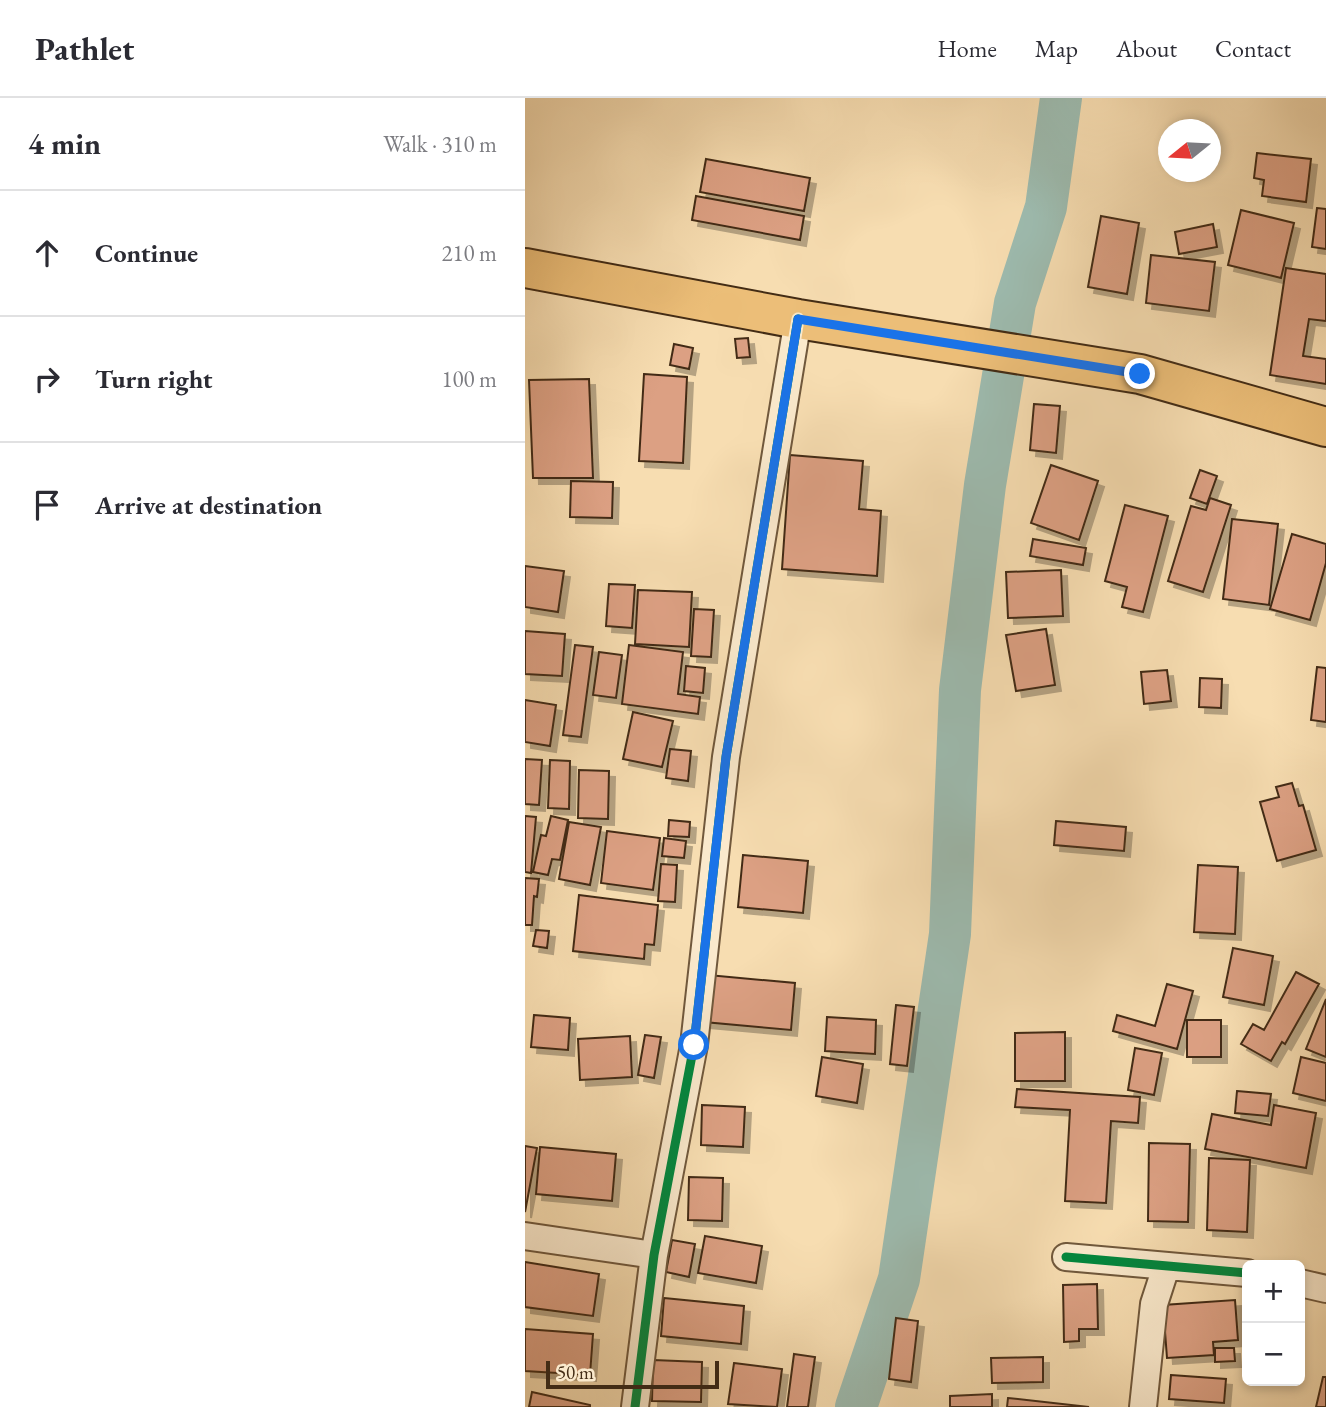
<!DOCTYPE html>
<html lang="en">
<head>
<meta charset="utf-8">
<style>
  body { margin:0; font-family:"EB Garamond",serif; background:#f7f7f7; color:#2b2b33 }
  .controls { position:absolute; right:21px; bottom:21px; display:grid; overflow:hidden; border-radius:10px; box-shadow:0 4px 10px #0003 }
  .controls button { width:63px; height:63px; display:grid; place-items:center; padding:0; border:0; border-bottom:2px solid #e1e1e2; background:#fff; color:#2b2b33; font:35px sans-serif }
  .compass { position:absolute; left:633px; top:21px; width:63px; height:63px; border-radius:50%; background:#fff; box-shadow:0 4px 10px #0003; rotate:252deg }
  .scale { position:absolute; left:21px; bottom:18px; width:173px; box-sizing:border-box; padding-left:7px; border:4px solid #432c15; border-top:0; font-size:19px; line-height:24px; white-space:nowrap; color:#432c15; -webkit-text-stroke:5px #fae9cc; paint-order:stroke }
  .stop { position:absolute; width:21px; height:21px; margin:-16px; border:5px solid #1a73e8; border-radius:50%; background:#fff }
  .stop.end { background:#1a73e8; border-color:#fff; box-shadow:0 2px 7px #0008 }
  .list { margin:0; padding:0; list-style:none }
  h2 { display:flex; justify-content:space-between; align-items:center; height:91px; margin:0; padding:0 28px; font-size:30px }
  h2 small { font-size:23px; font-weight:400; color:#7c7c81 }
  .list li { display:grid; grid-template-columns:46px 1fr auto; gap:21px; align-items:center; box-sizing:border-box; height:126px; padding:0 28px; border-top:2px solid #e1e1e2 }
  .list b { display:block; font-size:26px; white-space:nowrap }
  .list em { font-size:23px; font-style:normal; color:#7c7c81 }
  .icon { flex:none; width:38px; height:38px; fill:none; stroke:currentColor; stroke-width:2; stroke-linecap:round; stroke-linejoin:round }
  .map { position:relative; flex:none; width:801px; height:1309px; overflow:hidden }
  header { display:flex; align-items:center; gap:42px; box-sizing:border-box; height:98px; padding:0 35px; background:#fff; border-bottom:2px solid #e1e1e2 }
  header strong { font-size:33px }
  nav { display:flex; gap:38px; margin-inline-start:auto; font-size:24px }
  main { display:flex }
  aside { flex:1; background:#fff }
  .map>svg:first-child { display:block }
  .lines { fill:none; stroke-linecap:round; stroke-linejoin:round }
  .river { stroke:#9dbbaf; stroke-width:42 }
  .building { fill:#dca083; stroke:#432c15; stroke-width:2; filter:url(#shadow) }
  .street-casing { stroke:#70583c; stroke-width:30 }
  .primary-casing { stroke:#432c15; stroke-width:42 }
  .street { stroke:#fae9cc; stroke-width:26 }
  .primary { stroke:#ecbe78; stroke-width:38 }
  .cycleway-casing { stroke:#fae9cc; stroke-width:13 }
  .cycleway { stroke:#00873e; stroke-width:9 }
  .route { stroke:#1a73e8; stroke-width:9 }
</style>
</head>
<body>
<header>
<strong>Pathlet</strong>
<nav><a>Home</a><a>Map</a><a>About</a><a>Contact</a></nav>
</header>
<main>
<aside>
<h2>4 min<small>Walk · 310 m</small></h2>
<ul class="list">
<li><svg class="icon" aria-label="ahead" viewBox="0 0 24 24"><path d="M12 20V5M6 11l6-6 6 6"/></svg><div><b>Continue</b></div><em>210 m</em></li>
<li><svg class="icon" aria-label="right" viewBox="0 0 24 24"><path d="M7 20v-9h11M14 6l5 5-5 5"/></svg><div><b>Turn right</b></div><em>100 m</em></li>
<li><svg class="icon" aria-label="arrive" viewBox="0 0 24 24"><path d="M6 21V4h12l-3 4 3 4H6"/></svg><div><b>Arrive at destination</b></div></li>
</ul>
</aside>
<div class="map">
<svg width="801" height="1309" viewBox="0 0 801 1309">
  <defs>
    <filter id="shadow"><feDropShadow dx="6" dy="6" stdDeviation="0" flood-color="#0004"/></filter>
  </defs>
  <rect width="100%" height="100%" fill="#f7ddb1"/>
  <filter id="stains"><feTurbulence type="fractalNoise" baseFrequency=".00286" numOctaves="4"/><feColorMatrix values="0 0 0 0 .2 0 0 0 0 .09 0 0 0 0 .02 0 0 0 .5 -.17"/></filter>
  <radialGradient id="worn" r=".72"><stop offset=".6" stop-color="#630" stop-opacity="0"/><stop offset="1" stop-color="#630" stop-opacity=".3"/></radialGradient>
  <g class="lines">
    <path class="river" d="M331 1309 374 1181 425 836 435 592 460 387 490 205 521 109 536 0"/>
  </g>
  <path class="building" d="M732 55 786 61 781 104 737 98 739 82 729 80Z
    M181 61 285 80 279 113 175 94Z
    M171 98 279 118 275 142 167 122Z
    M792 110 801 111V151L787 149Z
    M716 112 769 125 756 180 703 167Z
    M576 118 614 125 602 196 563 189Z
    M688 126 692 149 654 156 650 134Z
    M626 157 690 164 684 213 621 205Z
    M761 170 801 176V223L784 221 778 258 801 261V286L745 277Z
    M223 240 225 259 212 260 210 241Z
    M149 246 168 250 164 271 145 267Z
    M119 276 162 279 158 365 114 363Z
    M64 281 68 380H8L4 282Z
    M509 306 535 308 531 355 505 352Z
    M265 357 338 363 334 411 356 413 352 478 257 471Z
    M526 367 573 383 554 442 506 425Z
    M675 372 692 378 682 406 665 400Z
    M46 383 88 384 87 420 45 419Z
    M685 400 706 407 678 494 643 483 666 408 681 412Z
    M600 407 643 418 618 514 597 509 602 489 580 483Z
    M707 421 753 426 744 507 698 501Z
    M767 436 801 446V465L785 522 745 511Z
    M508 441 561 450 558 467 505 458Z
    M0 468 39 473 33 514 0 509Z
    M536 472 538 518 483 520 481 474Z
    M84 486 110 487 107 530 81 528Z
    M113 492 167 494 164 549 110 546Z
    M169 511 189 512 186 559 166 558Z
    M521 531 530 587 491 593 481 537Z
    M0 533 40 536 37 578 0 576Z
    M50 547 68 549 56 639 38 637Z
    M104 547 158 554 153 596 175 599 173 616 97 606Z
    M74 554 97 557 91 600 68 597Z
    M161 568 180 570 178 595 159 593Z
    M792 569 801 570V624L786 622Z
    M642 572 646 603 619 606 616 574Z
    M675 580 697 581 696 610 674 609Z
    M0 602 31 607 25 648 0 644Z
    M108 614 148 623 137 669 98 661Z
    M145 651 166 653 163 683 141 680Z
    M0 661 17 662 14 707 0 706Z
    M25 662 45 663 44 711 23 710Z
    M54 672 84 673 83 721 53 720Z
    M767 685 774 708 778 707 791 752 752 763 735 704 754 699 751 689Z
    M0 718 11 719 6 775 0 774Z
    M26 718 43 722 35 762 27 761 23 777 8 774 16 737 21 738Z
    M144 722 165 724 164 739 143 738Z
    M531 723 601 729 599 753 529 747Z
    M44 724 76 729 65 787 34 781Z
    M82 733 135 740 128 792 76 785Z
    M139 740 161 743 159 760 137 758Z
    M218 757 283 763 278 815 213 809Z
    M136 766 152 767 150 804 133 803Z
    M673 767 713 769 710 836 669 834Z
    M0 780 14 781 12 799 9 798 7 827H0Z
    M54 797 133 807 129 847 120 846 119 861 48 853Z
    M11 832 24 833 22 850 8 848Z
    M708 850 748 858 739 907 698 899Z
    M771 874 794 886 760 946 757 944 746 963 716 946 728 926 739 932Z
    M183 877 270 885 266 932 179 924Z
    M642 886 668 893 652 951 588 933 592 917 630 928Z
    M801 901V959L781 951Z
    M371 907 389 909 382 968 365 966Z
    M9 917 45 920 43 952 6 949Z
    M302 919 351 922 350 956 300 953Z
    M662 922H696V959H662Z
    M540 934V983H490V935Z
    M120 937 136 939 129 980 113 977Z
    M105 938 107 979 55 982 53 941Z
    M610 950 637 955 629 997 603 992Z
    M297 959 338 966 332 1005 291 998Z
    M776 959 801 965V1003L768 995Z
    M492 991 615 999 613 1025 586 1023 581 1105 540 1103 545 1012 490 1009Z
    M712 993 746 996 743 1018 710 1015Z
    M177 1007 220 1009 218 1049 176 1047Z
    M749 1007 791 1015 781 1070 680 1051 687 1016 746 1027Z
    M624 1045 665 1046 663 1124 623 1123Z
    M0 1048 12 1050 0 1114Z
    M15 1049 91 1056 87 1103 11 1096Z
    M684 1060 725 1062 722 1134 682 1132Z
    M164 1079 198 1080 197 1123 163 1122Z
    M180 1138 237 1148 231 1185 173 1175Z
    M147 1142 170 1146 164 1179 141 1174Z
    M0 1164 74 1176 68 1218 0 1209Z
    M572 1186 573 1231H554V1243L539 1244 538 1187Z
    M139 1200 219 1208 216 1246 136 1238Z
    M710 1202 713 1242 688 1244 689 1257 642 1260 638 1207Z
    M371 1220 393 1223 386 1284 364 1281Z
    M0 1231 68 1236 65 1277 0 1273Z
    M690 1250H709L710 1263 690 1264Z
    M269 1256 290 1259 283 1309H262Z
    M518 1259V1284L467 1285 466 1260Z
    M128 1262 177 1264 176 1304 127 1303Z
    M209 1265 257 1271 252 1309 203 1306Z
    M646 1277 701 1281 699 1305 644 1301Z
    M798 1279H801V1309H791Z
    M7 1294 65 1307V1309H4Z
    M467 1296V1309H425V1298Z
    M483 1300 564 1309H482Z"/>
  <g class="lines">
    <g class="street-casing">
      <path id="street" d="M0 1138 129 1157
        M541 1159 722 1175
        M775 1185 801 1191
        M110 1309 129 1157 169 947 201 659 273 221
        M618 1309 629 1206 641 1169"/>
    </g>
    <g class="primary-casing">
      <path id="primary" d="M0 170 273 221 615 276 801 329"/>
    </g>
    <use href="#street" class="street"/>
    <use href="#primary" class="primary"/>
    <g class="cycleway-casing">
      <path id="cycleway" d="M541 1159 722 1175
        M110 1309 129 1157 169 947 201 659 273 221"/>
    </g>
    <use href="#cycleway" class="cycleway"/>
  </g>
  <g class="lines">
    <path class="route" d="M169 947 201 659 273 221 615 276"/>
  </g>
  <rect width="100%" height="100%" filter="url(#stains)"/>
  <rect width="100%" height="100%" fill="url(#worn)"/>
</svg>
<div class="controls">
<button>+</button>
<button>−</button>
</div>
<svg class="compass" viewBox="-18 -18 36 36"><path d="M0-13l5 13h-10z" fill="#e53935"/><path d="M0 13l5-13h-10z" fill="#7c7c81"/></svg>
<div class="scale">50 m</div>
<div class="stop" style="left:169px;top:947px"></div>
<div class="stop end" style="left:615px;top:276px"></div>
</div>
</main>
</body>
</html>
